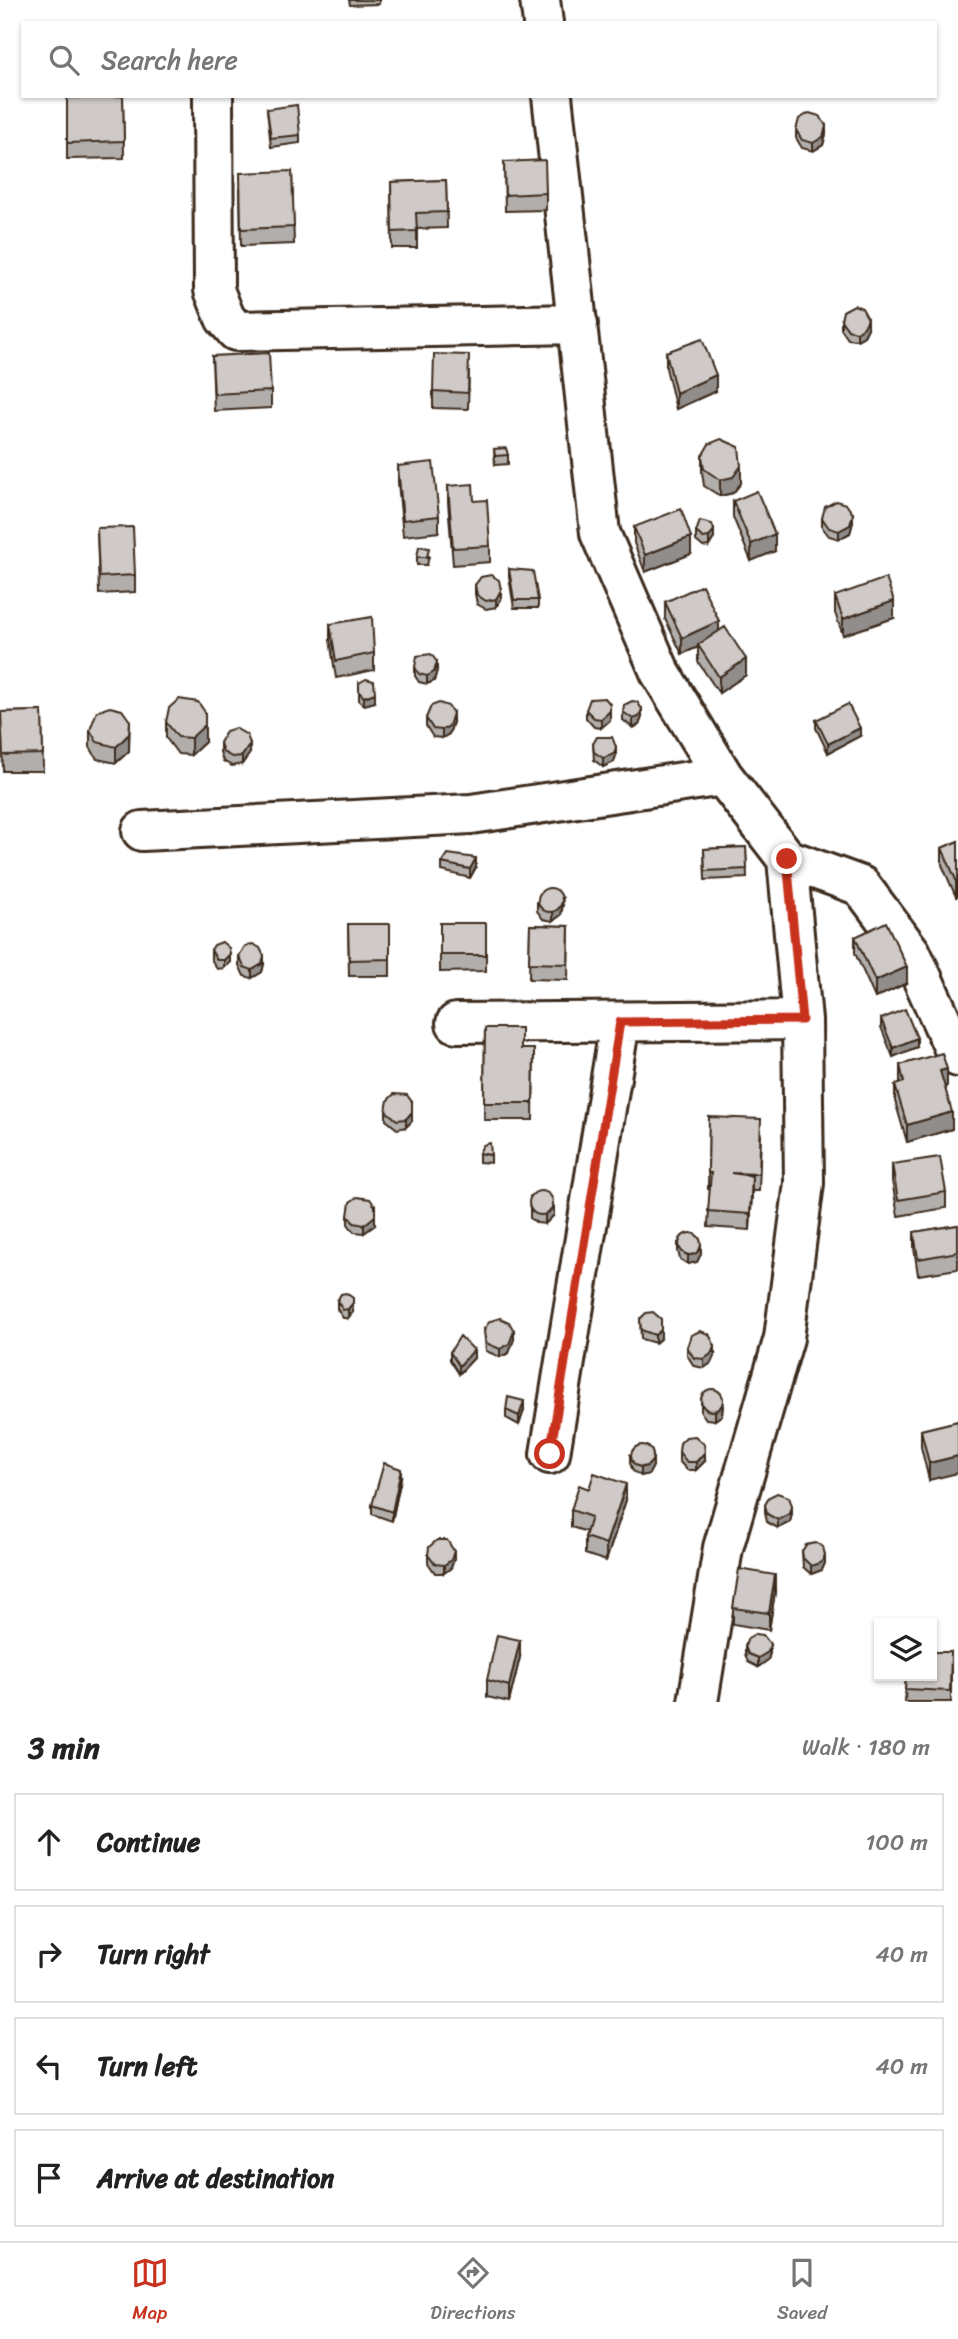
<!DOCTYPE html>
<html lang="en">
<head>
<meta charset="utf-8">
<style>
  body { margin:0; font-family:Sriracha,sans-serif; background:#f6f6f6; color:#222 }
  .controls { position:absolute; right:21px; bottom:21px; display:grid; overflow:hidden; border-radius:0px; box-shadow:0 2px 5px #0004 }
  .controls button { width:63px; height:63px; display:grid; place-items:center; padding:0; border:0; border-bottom:2px solid #e0e0e0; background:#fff; color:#222; font:35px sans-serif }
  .stop { position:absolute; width:21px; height:21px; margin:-16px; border:5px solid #c8321e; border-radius:50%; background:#fff }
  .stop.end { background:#c8321e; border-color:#fff; box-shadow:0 2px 7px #0008 }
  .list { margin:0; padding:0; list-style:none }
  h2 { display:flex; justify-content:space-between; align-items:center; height:91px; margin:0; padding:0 28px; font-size:30px }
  h2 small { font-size:23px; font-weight:400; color:#767676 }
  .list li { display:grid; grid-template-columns:46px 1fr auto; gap:21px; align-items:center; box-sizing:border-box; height:98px; margin:0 14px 14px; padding:0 14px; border:2px solid #e0e0e0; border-radius:0px }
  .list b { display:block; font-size:26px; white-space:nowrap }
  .list em { font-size:23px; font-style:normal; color:#767676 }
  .icon { flex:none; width:38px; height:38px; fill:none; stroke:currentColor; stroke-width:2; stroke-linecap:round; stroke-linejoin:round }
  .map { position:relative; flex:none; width:958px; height:1702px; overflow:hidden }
  .search { position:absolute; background:#fff; box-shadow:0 2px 5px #0004; left:21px; right:21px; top:21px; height:77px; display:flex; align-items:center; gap:18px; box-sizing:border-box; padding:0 24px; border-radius:0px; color:#767676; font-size:26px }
  .sheet { height:539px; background:#fff }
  nav { display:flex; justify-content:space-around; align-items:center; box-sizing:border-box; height:98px; border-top:2px solid #e0e0e0; background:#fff; font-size:19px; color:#767676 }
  nav a { display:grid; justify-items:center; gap:4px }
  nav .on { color:#c8321e }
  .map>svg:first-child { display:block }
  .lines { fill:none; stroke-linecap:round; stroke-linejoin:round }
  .minor-casing { stroke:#3b2a1e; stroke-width:44 }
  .minor { stroke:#fff; stroke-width:38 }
  .wall { fill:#b2aeab; stroke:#3b2a1e; stroke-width:2 }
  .shaded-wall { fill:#918d8b; stroke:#3b2a1e; stroke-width:2 }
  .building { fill:#cfcac7; stroke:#3b2a1e; stroke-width:2 }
  .route { stroke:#c8321e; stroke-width:9 }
</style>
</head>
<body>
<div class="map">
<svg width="958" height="1702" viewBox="0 0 958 1702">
  <rect width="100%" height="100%" fill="#fff"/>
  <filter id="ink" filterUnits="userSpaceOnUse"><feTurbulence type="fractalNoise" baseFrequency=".0143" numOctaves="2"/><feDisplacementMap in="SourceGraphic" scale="14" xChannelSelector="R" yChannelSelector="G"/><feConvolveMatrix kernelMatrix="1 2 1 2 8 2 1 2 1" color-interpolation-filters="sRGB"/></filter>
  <g filter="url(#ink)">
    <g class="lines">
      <g class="minor-casing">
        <path id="minor" d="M540 0 543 23
          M213 96 214 290 225 318 236 331 578 324
          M552 96 600 533 660 672 723 776 787 859 802 1020 804 1183 784 1338 723 1548 698 1702
          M142 831 471 814 723 776
          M787 859 861 886 911 953 958 1057
          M456 1023 802 1020
          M550 1454 620 1022"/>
      </g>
      <use href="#minor" class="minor"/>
    </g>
    <path class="wall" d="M349 0H379V4L350 5Z
      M123 96 124 158 67 159V98Z
      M267 109 300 135V143L271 147Z
      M796 130 826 134 823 145 813 151 802 148 796 138Z
      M504 162 546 193V210L505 211Z
      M292 171 294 244 241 246 240 189Z
      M446 180 447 228 417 229V248H392L391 182Z
      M841 320 868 328 864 336 857 340 848 339 841 329Z
      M666 352 716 391 676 409 666 368Z
      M212 356 271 391V408L214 411Z
      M469 372 468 409 433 408V391Z
      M494 449 508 455V464L495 465Z
      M702 456 741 483 733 493 720 496 704 486 702 472Z
      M398 466 439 516V532L403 536 398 482Z
      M448 486 474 501 490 546V562L453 565 448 502Z
      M733 501 775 551 751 561 733 517Z
      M822 518 853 522 850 533 839 539 829 536 822 527Z
      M634 527 691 554 645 572 634 543Z
      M97 528 135 575V592L99 594Z
      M696 532 714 538 709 546 703 547 696 541Z
      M429 556 427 565H417V557Z
      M509 569 538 600V608H514L509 577Z
      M475 585 501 599 496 607 486 609 477 604 475 594Z
      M835 596 894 618 843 635 835 613Z
      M665 602 719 631 746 675 719 693 698 662V647L682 654 665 619Z
      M330 624 374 653V670L336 678 330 640Z
      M415 667 437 670 434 681 427 684 419 682 415 676Z
      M359 683 375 702 364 705 359 701Z
      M586 710 610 720 601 728 594 727 586 718Z
      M42 711 43 771H3L1 712Z
      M623 712 642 717 639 725 633 728 623 720Z
      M426 718 453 722 449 734 442 738 433 737 426 726Z
      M816 720 860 736 828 753 816 728Z
      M130 721 129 751 116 763 97 759 90 747V730Z
      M166 722 205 742 191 755 178 754 166 738Z
      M220 743 250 753 242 764 232 766 223 761 220 752Z
      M593 744 616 755 614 762 603 767 594 760Z
      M958 841V896L956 897 942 865V848Z
      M746 847 747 878 705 880 704 849Z
      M442 863 476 867 470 878 442 871Z
      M537 902 563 905 561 915 553 921 543 919 537 911Z
      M440 923H486V971L440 972Z
      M348 924H390V976H349Z
      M530 925 569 926 568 980 529 979Z
      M855 937 907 983 875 998 855 953Z
      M211 950 230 962 224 968 217 969 211 959Z
      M239 956 264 964 262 972 252 978 244 976 239 965Z
      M881 1019 917 1047 893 1057 881 1027Z
      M485 1028 521 1049H534L533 1120H484Z
      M900 1065 947 1086H945L952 1129 907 1142 895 1101V1085L900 1083Z
      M412 1102V1121L406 1127 397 1129 386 1120V1111Z
      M709 1117 761 1135 759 1191H752L750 1230 708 1227 710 1189H708Z
      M479 1153 491 1155V1163L479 1162Z
      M892 1164 946 1192V1208L898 1216 892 1181Z
      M530 1197 554 1215 545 1224 537 1223 530 1218Z
      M348 1216 375 1225 364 1233 354 1232 348 1224Z
      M958 1225V1269L918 1275 914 1248V1232Z
      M678 1243 701 1254 697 1262 688 1264 680 1259 678 1251Z
      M337 1301 353 1312 348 1318H343L337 1309Z
      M640 1319 661 1338 655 1343 641 1339Z
      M484 1329 514 1339 509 1353 500 1357 486 1351Z
      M687 1347 715 1354 711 1363 704 1368 694 1366 687 1355Z
      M450 1352 474 1358 459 1374 450 1360Z
      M701 1403 723 1406 722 1415 715 1420 706 1419 701 1412Z
      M506 1410H524L519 1425 506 1418Z
      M958 1421 929 1480 921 1447V1430Z
      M679 1452 705 1461 696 1470H687L679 1461Z
      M630 1455 653 1466 649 1474 641 1476 633 1471 630 1463Z
      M401 1478 392 1521 372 1514V1505Z
      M626 1500 606 1561 585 1554V1537L587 1532 571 1527V1510Z
      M765 1505 792 1514 790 1522 778 1528 767 1522 765 1513Z
      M802 1551 825 1563 822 1570 811 1574 803 1567Z
      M428 1555 454 1559 451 1568 444 1573H435L428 1563Z
      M775 1592 769 1630 733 1624V1608Z
      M745 1646 770 1653 768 1660 758 1667 748 1662 745 1654Z
      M951 1652V1702H905L906 1676Z
      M520 1657 509 1702 487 1697V1680Z"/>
    <path class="shaded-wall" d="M826 126V134L823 145 813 151V143Z
      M868 319V328L864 336 857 340V332Z
      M716 375V391L676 409V393Z
      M741 466V483L733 493 720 496V480Z
      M853 514V522L850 533 839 539V531Z
      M714 530V538L709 546V537Z
      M775 534V551L751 561V544Z
      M691 537V554L645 572V555Z
      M501 590V599L496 607V599Z
      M894 601V618L843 635V619Z
      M719 621V637L698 645V647L682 654V638Z
      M746 659V675L719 693V677Z
      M437 662V670L434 681 427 684V676Z
      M375 693V702L364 705V697Z
      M642 709V717L639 725 633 728V719Z
      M610 711V720L601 728V719Z
      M205 712V742L191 755V738Z
      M453 713V722L449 734 442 738V730Z
      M860 728V736L828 753V744Z
      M129 734V751L116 763V747Z
      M250 744V753L242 764V756Z
      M616 747V755L614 762 603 767V758Z
      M476 858V867L470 878V869Z
      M956 880H958V896L956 897Z
      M563 897 561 915 553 921V913Z
      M230 954V962L224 968V960Z
      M264 956V964L262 972 252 978V970Z
      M907 967V983L875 998V981Z
      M917 1038V1047L893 1057V1048Z
      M947 1069V1086L940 1087V1071Z
      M412 1112V1121L406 1127V1119Z
      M952 1112V1129L907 1142V1125Z
      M752 1176V1193L750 1230V1214Z
      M375 1206V1225L364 1233V1225Z
      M554 1207V1215L545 1224V1215Z
      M701 1246V1254L697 1262 688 1264V1256Z
      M353 1303V1312L348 1318V1309Z
      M661 1319V1338L655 1343V1335Z
      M514 1331V1339L509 1353 500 1357V1349Z
      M715 1346V1354L711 1363 704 1368V1359Z
      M474 1350V1358L459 1374V1366Z
      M723 1397 722 1415 715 1420V1412Z
      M524 1401V1410L519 1425V1416Z
      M705 1452V1461L696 1470V1462Z
      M958 1456V1473L929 1480V1463Z
      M653 1458V1466L649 1474 641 1476V1468Z
      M401 1469V1478L392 1521V1512Z
      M626 1484V1500L606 1561V1544Z
      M792 1506V1514L790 1522 778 1528V1520Z
      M454 1551V1559L451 1568 444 1573V1565Z
      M825 1555V1563L822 1570 811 1574V1566Z
      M775 1575V1592L769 1630V1613Z
      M520 1640V1657L509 1702V1686Z
      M770 1644V1653L768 1660 758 1667V1658Z"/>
    <path class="building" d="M123 96 124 141 67 143V98Z
      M297 105 300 135 271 138 267 109Z
      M809 113 820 116 826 126 823 137 813 143 802 140 796 130 799 119Z
      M545 160 546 193 505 195 504 162Z
      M292 171 294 227 241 229 240 173Z
      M446 180 447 212 416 213 417 231 392 232 391 182Z
      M854 305 862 308 868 319 864 327 857 332 848 330 841 320 843 311Z
      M702 339 716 375 676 393 666 352Z
      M269 353 271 391 214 394 212 356Z
      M434 354 469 355 468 393 433 391Z
      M721 439 739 447 741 466 733 477 720 480 704 469 702 456 709 444Z
      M506 448 508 455 495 456 494 449Z
      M433 462 439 516 403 520 398 466Z
      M473 484 474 501 487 500 490 546 453 548 448 486Z
      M757 491 775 534 751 544 733 501Z
      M836 501 846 504 853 514 850 525 839 531 829 528 822 518 825 507Z
      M681 509 691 537 645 555 634 527Z
      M700 521 712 524 714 530 709 537 703 538 696 532Z
      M133 527 135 575 99 577 97 528Z
      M419 546 429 548 427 557H417Z
      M509 569 533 571 538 600H514Z
      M491 575 499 580 501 590 496 599 486 601 477 595 475 585 481 577Z
      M886 578 894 601 843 619 835 596Z
      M702 585 719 621 682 638 665 602Z
      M372 617 374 653 336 661 330 624Z
      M725 627 746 659 719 677 698 645Z
      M431 654 437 662 434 672 427 676 419 674 415 667 417 656Z
      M366 679 374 681 375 693 364 697 359 692V683Z
      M605 698 610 704V711L601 719 594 718 586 710 590 699Z
      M179 699 198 702 205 712V725L191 738 178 737 166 722 169 708Z
      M632 701 637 702 642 709 639 717 633 719 623 712 624 705Z
      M439 703 448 706 453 713 449 726 442 730 433 729 426 718 431 706Z
      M848 704 860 728 828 744 816 720Z
      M110 707 122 710 130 721 129 734 116 747 97 742 90 730 97 711Z
      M42 711 43 754 3 755 1 712Z
      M235 728 247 735 250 744 242 756 232 757 223 752 220 743 226 731Z
      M597 737H612L616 747 614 754 603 758 594 752 593 744Z
      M958 841V880H956L942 848Z
      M746 847 747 869 705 871 704 849Z
      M448 854 476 858 470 869 442 863Z
      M538 900a12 12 0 1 1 24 0a12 12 0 1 1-24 0Z
      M886 922 907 967 875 981 855 937Z
      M440 923H486V955H440Z
      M348 924H390V959L349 960Z
      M530 925 569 926 568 964 529 963Z
      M222 942 229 948 230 954 224 960H217L211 950 214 945Z
      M253 944 260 948 264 956 262 964 252 970 244 967 239 956 245 946Z
      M905 1009 917 1038 893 1048 881 1019Z
      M485 1028H521V1049H534L533 1103H484Z
      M942 1053 947 1069 940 1071 952 1112 907 1125 895 1085 904 1082 900 1065Z
      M394 1094 407 1095 412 1102V1112L406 1119 397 1120 386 1111 388 1100Z
      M709 1117 761 1119 759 1174 731 1173 752 1176 750 1214 708 1211 711 1173H708Z
      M490 1143 491 1155 479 1153 483 1145Z
      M940 1157 946 1192 898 1200 892 1164Z
      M529 1203a12 12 0 1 1 24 0a12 12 0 1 1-24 0Z
      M357 1197 370 1199 375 1206V1216L364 1225 354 1223 348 1216 350 1202Z
      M958 1225V1252L918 1259 914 1232Z
      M679 1244a11 11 0 1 1 22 0a11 11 0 1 1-22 0Z
      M346 1293 353 1298V1303L348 1309 343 1310 337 1301 341 1294Z
      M653 1312 661 1319V1330L655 1335 641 1330 640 1319 646 1313Z
      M500 1318 509 1322 514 1331 509 1344 500 1349 486 1343 484 1329 490 1321Z
      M700 1331 709 1334 715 1346 711 1354 704 1359 694 1358 687 1347 691 1335Z
      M460 1336 474 1350 459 1366 450 1352Z
      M701 1400a11 11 0 1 1 22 0a11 11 0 1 1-22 0Z
      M508 1397 524 1401 519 1416 506 1410Z
      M958 1421V1456L929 1463 921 1430Z
      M695 1436 704 1444 705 1452 696 1462H687L679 1452 680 1443 686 1437Z
      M631 1456a11 11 0 1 1 22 0a11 11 0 1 1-22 0Z
      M384 1463 401 1469 392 1512 372 1505Z
      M594 1473 626 1484 606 1544 585 1537 591 1517 571 1510 579 1485 589 1489Z
      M777 1493 789 1497 792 1506 790 1514 778 1520 767 1514 765 1505 769 1497Z
      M437 1540H447L454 1551 451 1560 444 1565 435 1564 428 1555 429 1547Z
      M816 1543 823 1547 825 1555 822 1562 811 1566 803 1558 802 1551 806 1545Z
      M739 1569 775 1575 769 1613 733 1608Z
      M755 1634 763 1635 770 1644 768 1652 758 1658 748 1654 745 1646 748 1638Z
      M497 1635 520 1640 509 1686 487 1680Z
      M932 1652H951L950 1691 905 1689 906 1676H932Z"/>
  </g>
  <g class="lines" filter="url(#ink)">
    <path class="route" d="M550 1454 620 1022 802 1020 787 859"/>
  </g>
</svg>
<div class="controls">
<button><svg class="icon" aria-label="layers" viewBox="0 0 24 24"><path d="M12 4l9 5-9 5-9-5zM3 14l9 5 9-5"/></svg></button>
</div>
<div class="stop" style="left:550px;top:1454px"></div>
<div class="stop end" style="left:787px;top:859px"></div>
<div class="search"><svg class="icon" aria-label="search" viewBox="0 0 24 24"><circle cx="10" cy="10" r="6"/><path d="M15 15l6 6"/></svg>Search here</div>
</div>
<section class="sheet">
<h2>3 min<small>Walk · 180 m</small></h2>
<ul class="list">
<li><svg class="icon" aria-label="ahead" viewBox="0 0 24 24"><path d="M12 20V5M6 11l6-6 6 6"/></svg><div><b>Continue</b></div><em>100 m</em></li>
<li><svg class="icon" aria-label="right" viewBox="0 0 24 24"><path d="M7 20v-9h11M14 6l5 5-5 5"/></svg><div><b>Turn right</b></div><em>40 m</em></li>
<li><svg class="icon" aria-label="left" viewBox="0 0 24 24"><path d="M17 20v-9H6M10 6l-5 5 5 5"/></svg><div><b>Turn left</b></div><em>40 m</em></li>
<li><svg class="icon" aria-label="arrive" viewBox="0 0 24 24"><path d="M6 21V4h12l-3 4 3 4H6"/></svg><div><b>Arrive at destination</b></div></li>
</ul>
</section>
<nav>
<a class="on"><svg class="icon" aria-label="map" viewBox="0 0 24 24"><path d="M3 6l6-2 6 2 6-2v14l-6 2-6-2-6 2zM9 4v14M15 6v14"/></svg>Map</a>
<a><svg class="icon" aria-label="directions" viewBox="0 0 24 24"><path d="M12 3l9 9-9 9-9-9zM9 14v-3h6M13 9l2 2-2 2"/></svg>Directions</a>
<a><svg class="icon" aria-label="saved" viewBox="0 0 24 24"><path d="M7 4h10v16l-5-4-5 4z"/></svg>Saved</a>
</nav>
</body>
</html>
